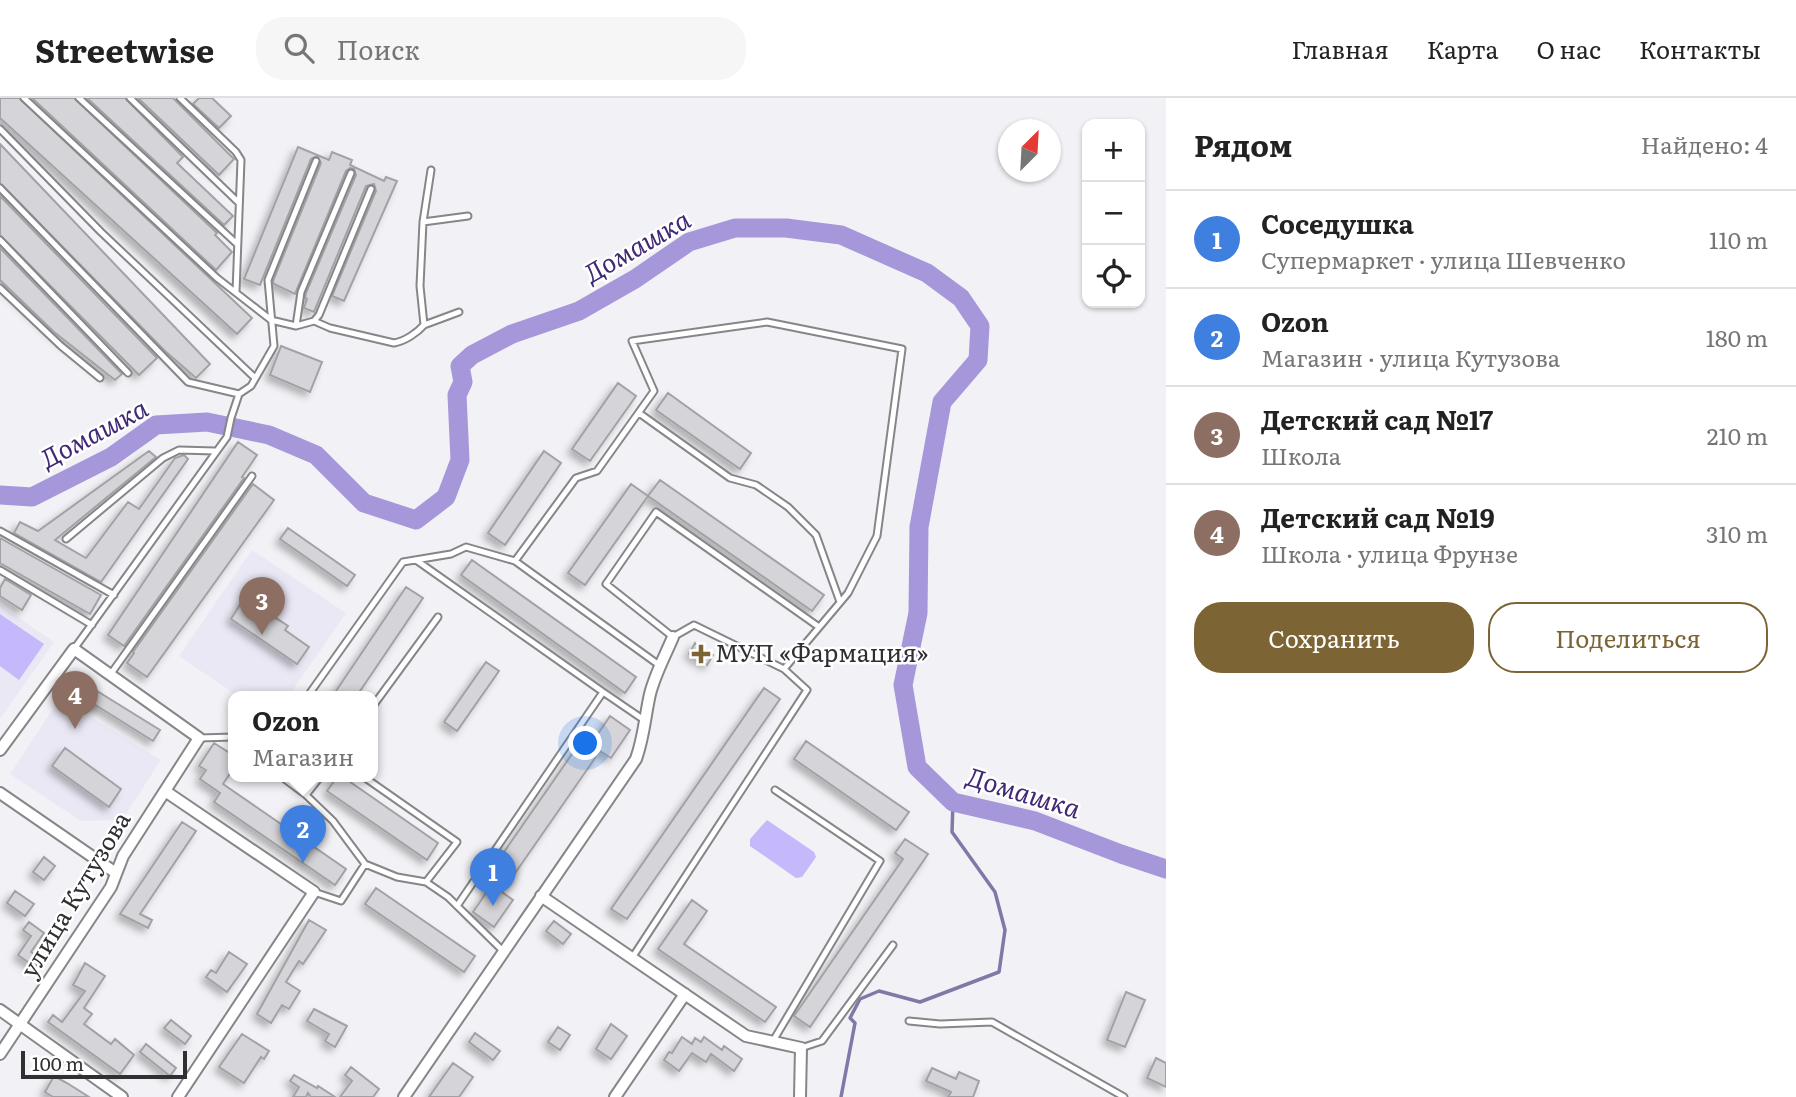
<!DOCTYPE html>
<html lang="ru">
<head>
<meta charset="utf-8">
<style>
  body { margin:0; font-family:Literata,serif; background:#f6f6f6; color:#222 }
  .controls { position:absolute; right:21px; top:21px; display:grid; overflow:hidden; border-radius:14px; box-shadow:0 2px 5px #0004 }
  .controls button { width:63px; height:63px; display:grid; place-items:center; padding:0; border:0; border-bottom:2px solid #e0e0e0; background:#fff; color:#222; font:35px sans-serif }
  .compass { position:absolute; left:998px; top:21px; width:63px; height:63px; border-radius:50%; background:#fff; box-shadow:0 2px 5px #0004; rotate:24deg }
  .scale { position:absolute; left:21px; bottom:18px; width:166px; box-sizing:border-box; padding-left:7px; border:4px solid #303032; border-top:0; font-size:19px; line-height:24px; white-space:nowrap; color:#303032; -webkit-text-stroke:5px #fff; paint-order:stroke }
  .you { position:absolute; left:586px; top:646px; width:24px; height:24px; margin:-18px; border:5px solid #fff; border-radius:50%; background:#1a73e8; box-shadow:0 0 0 10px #1a73e833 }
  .badge { display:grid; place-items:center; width:46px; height:46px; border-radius:50%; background:#7c6434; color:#fff; font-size:23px; font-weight:700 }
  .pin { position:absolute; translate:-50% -58px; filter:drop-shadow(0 2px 4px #0008) }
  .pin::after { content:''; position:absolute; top:37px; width:24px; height:21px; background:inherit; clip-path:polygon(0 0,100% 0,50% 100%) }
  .popup { position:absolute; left:228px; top:593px; width:150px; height:91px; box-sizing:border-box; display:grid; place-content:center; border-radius:14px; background:#fff; filter:drop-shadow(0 2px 5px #0005); font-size:23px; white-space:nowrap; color:#767676 }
  .popup b { font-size:26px; color:#222 }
  .popup::after { content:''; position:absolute; left:50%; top:100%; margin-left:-14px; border:14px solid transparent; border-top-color:#fff }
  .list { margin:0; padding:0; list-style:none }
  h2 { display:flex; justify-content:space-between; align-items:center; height:91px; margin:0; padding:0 28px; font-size:30px }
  h2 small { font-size:23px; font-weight:400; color:#767676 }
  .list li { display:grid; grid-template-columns:46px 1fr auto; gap:21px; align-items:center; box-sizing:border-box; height:98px; padding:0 28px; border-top:2px solid #e0e0e0 }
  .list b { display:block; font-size:26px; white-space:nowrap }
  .list p { margin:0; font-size:23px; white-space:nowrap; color:#767676 }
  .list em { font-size:23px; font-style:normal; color:#767676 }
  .actions { display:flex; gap:14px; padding:21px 28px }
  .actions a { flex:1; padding:16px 0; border:2px solid #7c6434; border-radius:28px; text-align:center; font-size:24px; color:#7c6434 }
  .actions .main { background:#7c6434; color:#fff }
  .icon { flex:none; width:38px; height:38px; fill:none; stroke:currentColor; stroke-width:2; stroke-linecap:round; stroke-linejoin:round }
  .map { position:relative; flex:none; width:1166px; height:999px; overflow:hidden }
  header { display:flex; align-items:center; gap:42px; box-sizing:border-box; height:98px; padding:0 35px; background:#fff; border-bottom:2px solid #e0e0e0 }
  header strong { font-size:33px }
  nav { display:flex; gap:38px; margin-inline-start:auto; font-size:24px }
  .search { width:490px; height:63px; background:#f6f6f6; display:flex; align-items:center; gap:18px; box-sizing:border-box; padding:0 24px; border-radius:28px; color:#767676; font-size:26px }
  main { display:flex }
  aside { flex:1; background:#fff }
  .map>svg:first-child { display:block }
  .built { fill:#eae8f4 }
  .green { fill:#c5b8fb }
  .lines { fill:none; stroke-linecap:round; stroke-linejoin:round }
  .stream { stroke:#8278a7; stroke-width:3.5 }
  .river { stroke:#a597d9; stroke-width:19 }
  .building { fill:#d5d5d9; stroke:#a2a1a5; stroke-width:2; filter:url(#shadow) }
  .lane-casing { stroke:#868689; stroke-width:9 }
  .street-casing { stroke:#868689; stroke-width:14 }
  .lane { stroke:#fff; stroke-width:5 }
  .street { stroke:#fff; stroke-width:10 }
  .poi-dot { fill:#7c6434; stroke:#fff; stroke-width:2.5 }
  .labels { text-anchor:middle; stroke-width:5; stroke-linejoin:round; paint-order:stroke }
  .poi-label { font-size:24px; fill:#303032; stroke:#fff; text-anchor:start }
  .street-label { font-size:24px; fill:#303032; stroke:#fff }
  .water-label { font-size:26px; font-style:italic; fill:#412976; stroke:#fff }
</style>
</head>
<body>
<header>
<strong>Streetwise</strong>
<div class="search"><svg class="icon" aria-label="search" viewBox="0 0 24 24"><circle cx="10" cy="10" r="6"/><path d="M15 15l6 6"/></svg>Поиск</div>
<nav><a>Главная</a><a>Карта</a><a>О нас</a><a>Контакты</a></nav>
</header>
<main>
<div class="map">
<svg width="1166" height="999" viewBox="0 0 1166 999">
  <defs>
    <filter id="shadow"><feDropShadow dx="-4.5" dy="4.5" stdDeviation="3.5" flood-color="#0004"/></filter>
  </defs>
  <rect width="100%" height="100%" fill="#f2f1f5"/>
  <path class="built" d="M252 452 346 515 288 599H239L179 558Z
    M0 507 54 544 0 621Z
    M60 600 161 662 122 722 81 723 10 676Z"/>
  <path class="green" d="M0 516 44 546 19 582 0 568Z
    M767 722 814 754 816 759 802 779 796 780 750 748V741Z"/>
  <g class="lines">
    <path class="stream" d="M841 999 855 925 850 920 860 901 879 893 920 904 999 874 1005 832 995 794 952 734 953 704"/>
    <path class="river" d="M0 397 32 399 111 359 156 327 207 324 269 337 316 357 364 405 416 422 446 399 460 362 457 297 463 284 460 268 472 257 512 236 579 213 635 181 689 144 735 130H786L841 137 927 175 961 200 980 228 978 262 942 304 919 429 918 515 903 587 917 669 953 704 1035 723 1121 756 1166 771"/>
  </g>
  <path class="building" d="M0 0H19L252 220 237 236 0 20Z
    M32 0H74L217 135 215 137 232 154 216 172Z
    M87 0H125L183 59 177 65 233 118 224 127Z
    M138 0H173L234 61 219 77Z
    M199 0H212L231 18 219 30 193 6Z
    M0 46 210 266 196 280 165 253 0 85Z
    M298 49 329 62 332 54 352 62 350 67 384 83 386 79 397 83 344 203 332 198 376 93 374 86 366 88 314 214 304 210 307 201 305 200 306 195 356 77 354 71 350 70 346 73 295 196 274 186 273 183 321 65 317 58 311 61 260 187 244 181Z
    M0 98 157 260 139 277 0 137Z
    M0 150 122 276 115 282 54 234 0 182Z
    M281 248 322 264 310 294 270 277Z
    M618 285 636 298 590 363 572 351Z
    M668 295 751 355 740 371 656 312Z
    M238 344 257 357 242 379 244 380 124 548 108 537Z
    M149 353 156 359 55 442 86 460 128 404 139 411 175 360 184 357 188 361 101 484 14 435 20 424 38 433Z
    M544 353 561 365 505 447 488 435Z
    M660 382 824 497 812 513 648 398Z
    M253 386 274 402 147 579 127 565 134 555 133 554Z
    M631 386 648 398 585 487 568 475Z
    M288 430 355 477 347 488 280 441Z
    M0 440 101 497 90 516 0 465Z
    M472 462 636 579 625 595 461 477Z
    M5 481 31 497 22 512 0 498V490Z
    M406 489 423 500 356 599H332Z
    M243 502 268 520 270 516 288 528 285 532 309 549 297 566 231 521Z
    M695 545 713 557 707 567 689 556Z
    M486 564 499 573 457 633 444 624Z
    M76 580 160 632 153 643 70 591Z
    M764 590 780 601 627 821 611 811Z
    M610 618 630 632 611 660 600 653 502 794 513 802 494 829 473 814 493 785 486 780 579 646 587 652Z
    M806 643 909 714 896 732 794 661Z
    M214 645 233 657V671L223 686 346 771 335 787 214 704 220 695 200 681 206 672 199 668Z
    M65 650 121 691 109 709 52 668Z
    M337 679H343L438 745 427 762 327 693Z
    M182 724 196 733 140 816 152 822 148 830 120 816Z
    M905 741 928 756 810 929 794 918 903 761 895 755Z
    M44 759 55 768 44 782 33 774Z
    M376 790 475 858 464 874 365 806Z
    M15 793 34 806 25 818 7 805Z
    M692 802 707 813 684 846 776 909 765 924 658 851Z
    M309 822 326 832 303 866 299 863 286 884 300 893 289 911 282 907 271 925 257 916Z
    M554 823 571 836 563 846 546 833Z
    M29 824 44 835 31 854 41 861 35 869 18 857 31 838 23 832Z
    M229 854 247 866 227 894 206 879 211 872 216 875Z
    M85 865 105 878 84 910 92 916 84 926 111 946 115 941 134 957 120 976 48 924 53 917 62 924 85 893 73 887Z
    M1126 894 1145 902 1125 949 1107 942Z
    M314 911 347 928 335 949 325 943 329 936 307 923Z
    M171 922 191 938 185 946 164 930Z
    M611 926 627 938 611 961 596 951Z
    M558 929 570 937 560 952 548 944Z
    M475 935 500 953 493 962 469 944Z
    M242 936 269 953 264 961 261 959 244 985 219 969Z
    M682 939 692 946 695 940 701 944 704 939 722 952 724 948 742 961 734 973 711 956 706 964 692 955 679 973 664 962 669 954 672 955Z
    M146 946 176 970 170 978 140 954Z
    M1156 960 1166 965V989L1147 980Z
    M453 965 473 979 459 999H429Z
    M351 969 379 991 373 999H340L352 983 345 977Z
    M932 970 956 981 959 974 979 983 973 999H948L951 994 926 983Z
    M294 977 317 990 318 988 335 999H311L308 995 306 999H293L299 989 290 983Z
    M54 978 67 985 89 999H53L45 994Z"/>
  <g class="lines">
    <g class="lane-casing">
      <path id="lane" d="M24 0 217 180 271 222 296 228 314 223 319 217 371 91
        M79 0 237 146
        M130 0 239 105
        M180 0 236 54 241 62 236 194
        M0 31 101 134 255 280
        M0 90 188 284 239 296
        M423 124 468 118
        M0 142 128 275
        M0 190 61 248 100 280
        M314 223 330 230 394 245C405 243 417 235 424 227L420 188 423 124 431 72
        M424 227 459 214
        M296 228 301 194 351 75
        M639 315 730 380 756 387 788 409 816 437 840 504
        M0 433 114 497
        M66 441 163 360 179 352 215 353
        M416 462 603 594 457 808
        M0 472 92 527
        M74 551 227 339 231 320 239 296 251 288 274 248 268 182 316 63
        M659 567 515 463 576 380 597 373 654 293 632 243 767 224 902 251 877 438 848 495 784 571
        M110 577 252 378
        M603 594 644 622
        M307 599 403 464 451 456 466 449 515 463
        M373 608 438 519
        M199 640 233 639
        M282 679 306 697 333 723 365 766 397 779 426 784 448 799 503 853
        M364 679 457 744 426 784
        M306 697 320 679
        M314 794 341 803 365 766
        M632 860 807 592 784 571 694 527 673 539 606 486 656 414 819 529
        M909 923 940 926 992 924 1124 999
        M773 943 880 763 775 692
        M801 950 822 943 893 847"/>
    </g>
    <g class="street-casing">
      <path id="street" d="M0 652 74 551 199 640 123 758 111 789 0 956
        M165 693 314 794 178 999
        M0 695 116 775
        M541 798 746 938 801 950 800 999
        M0 912 122 999
        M404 999 636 661C644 639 645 618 650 596 655 576 665 558 673 539
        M615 999 685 896"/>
    </g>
    <use href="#lane" class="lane"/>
    <use href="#street" class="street"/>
  </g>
  <path class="poi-dot" d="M697.5 545.5h7v7h7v7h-7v7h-7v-7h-7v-7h7z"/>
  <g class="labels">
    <g class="poi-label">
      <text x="715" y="564">МУП «Фармация»</text>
    </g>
    <g class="street-label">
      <text transform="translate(76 797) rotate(-59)" y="8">улица Кутузова</text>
    </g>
    <g class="water-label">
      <text transform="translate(637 149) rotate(-30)" y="9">Домашка</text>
      <text transform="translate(94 336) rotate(-28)" y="9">Домашка</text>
      <text transform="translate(1023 695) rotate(17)" y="9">Домашка</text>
    </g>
  </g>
</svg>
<div class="controls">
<button>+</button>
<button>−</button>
<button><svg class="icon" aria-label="locate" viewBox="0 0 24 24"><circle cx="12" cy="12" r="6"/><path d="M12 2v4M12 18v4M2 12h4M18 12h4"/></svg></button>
</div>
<svg class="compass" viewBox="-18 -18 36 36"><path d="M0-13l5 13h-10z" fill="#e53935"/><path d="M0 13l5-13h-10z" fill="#767676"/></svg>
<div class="scale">100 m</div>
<div class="you"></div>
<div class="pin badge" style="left:493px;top:808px;background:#3f7fe0">1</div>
<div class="pin badge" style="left:303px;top:765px;background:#3f7fe0">2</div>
<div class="popup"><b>Ozon</b>Магазин</div>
<div class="pin badge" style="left:262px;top:537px;background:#8d6e63">3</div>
<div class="pin badge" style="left:75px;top:631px;background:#8d6e63">4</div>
</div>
<aside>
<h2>Рядом<small>Найдено: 4</small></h2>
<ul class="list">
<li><span class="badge" style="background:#3f7fe0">1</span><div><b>Соседушка</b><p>Супермаркет · улица Шевченко</p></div><em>110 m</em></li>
<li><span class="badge" style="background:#3f7fe0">2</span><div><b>Ozon</b><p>Магазин · улица Кутузова</p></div><em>180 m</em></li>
<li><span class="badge" style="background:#8d6e63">3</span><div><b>Детский сад №17</b><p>Школа</p></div><em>210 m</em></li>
<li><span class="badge" style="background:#8d6e63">4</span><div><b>Детский сад №19</b><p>Школа · улица Фрунзе</p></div><em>310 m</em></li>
</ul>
<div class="actions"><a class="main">Сохранить</a><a>Поделиться</a></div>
</aside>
</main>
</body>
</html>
